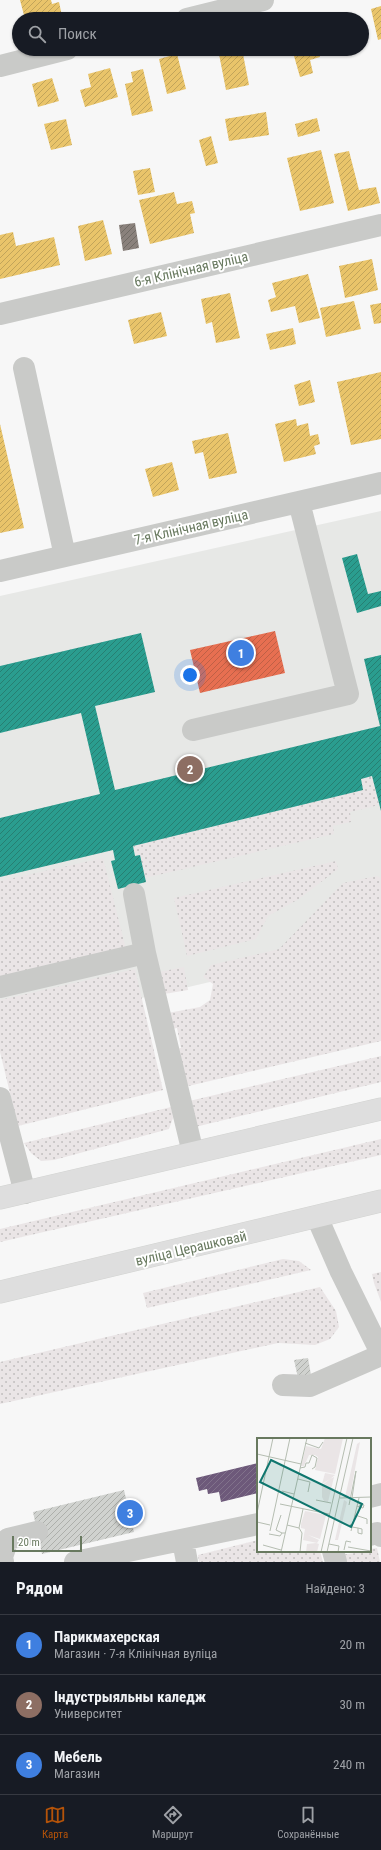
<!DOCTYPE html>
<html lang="ru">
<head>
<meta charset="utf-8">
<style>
  body { margin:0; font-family:"Roboto Condensed",sans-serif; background:#242831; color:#f1f3f6 }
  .scale { position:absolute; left:12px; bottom:10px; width:70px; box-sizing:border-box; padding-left:4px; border:2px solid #68795f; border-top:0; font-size:11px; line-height:14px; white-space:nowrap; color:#68795f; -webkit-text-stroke:3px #fff; paint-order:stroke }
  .you { position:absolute; left:190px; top:675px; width:14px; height:14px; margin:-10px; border:3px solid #fff; border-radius:50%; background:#1a73e8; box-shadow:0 0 0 6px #1a73e833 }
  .badge { display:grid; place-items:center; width:26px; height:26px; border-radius:50%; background:#b45309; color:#fff; font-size:13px; font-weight:700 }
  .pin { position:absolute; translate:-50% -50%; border:2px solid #fff; box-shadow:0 1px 4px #0006 }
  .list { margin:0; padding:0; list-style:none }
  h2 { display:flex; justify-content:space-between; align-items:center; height:52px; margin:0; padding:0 16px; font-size:17px }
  h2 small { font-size:13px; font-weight:400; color:#9ea1a6 }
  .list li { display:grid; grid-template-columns:26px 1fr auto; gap:12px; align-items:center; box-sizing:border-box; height:60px; padding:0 16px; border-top:1px solid #363941 }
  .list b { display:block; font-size:15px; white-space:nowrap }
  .list p { margin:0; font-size:13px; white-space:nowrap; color:#9ea1a6 }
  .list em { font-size:13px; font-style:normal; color:#9ea1a6 }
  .icon { flex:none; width:22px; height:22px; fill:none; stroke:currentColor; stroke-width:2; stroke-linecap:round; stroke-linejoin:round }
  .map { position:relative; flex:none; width:381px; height:1562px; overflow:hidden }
  .search { position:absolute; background:#171b24; box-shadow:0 1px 3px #0004; left:12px; right:12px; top:12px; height:44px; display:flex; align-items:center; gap:10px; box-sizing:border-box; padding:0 14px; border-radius:22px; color:#9ea1a6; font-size:15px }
  .sheet { height:232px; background:#171b24 }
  nav { display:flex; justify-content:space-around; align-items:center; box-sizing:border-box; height:56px; border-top:1px solid #363941; background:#171b24; font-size:11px; color:#9ea1a6 }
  nav a { display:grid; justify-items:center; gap:2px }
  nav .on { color:#b45309 }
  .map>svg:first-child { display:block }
  .built { fill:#e7e8e6 }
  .grass { fill:url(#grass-dots) }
  .homes { fill:url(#homes-hatch) }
  .shops { fill:url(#shops-hatch) }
  .offices { fill:url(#offices-hatch) }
  .schools { fill:url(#schools-hatch) }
  .industry { fill:url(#industry-hatch) }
  .building { fill:url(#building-hatch) }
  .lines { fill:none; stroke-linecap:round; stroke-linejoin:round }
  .major-casing { stroke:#d2d3d1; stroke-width:23 }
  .minor { stroke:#c9cac8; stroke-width:22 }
  .major { stroke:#dedede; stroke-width:22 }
  .labels { text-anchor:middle; stroke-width:4; stroke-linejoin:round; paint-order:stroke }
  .street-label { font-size:14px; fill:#68795f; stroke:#fff }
  .inset-road { fill:none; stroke:#b5bdb1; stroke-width:1 }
  .view { fill:#0f766e; fill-opacity:0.15; stroke:#0f766e; stroke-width:2 }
  .inset-edge { fill:none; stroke:#68795f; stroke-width:2 }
</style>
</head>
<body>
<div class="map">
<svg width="381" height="1562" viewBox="0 0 381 1562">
  <defs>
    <pattern id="grass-dots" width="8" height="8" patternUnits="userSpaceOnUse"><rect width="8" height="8" fill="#eae5e6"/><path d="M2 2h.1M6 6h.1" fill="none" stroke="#c1bebe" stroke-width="1.8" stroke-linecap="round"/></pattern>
    <pattern id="homes-hatch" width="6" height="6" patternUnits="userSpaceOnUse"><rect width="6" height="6" fill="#e9c46a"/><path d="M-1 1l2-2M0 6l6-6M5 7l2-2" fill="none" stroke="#c1a45a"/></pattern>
    <pattern id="shops-hatch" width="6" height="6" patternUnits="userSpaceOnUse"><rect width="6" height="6" fill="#e76f51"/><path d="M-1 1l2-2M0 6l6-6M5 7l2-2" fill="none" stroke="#bf6046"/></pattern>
    <pattern id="offices-hatch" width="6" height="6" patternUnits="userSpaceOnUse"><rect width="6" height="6" fill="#6d597a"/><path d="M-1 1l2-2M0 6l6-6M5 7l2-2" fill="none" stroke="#81728b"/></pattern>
    <pattern id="schools-hatch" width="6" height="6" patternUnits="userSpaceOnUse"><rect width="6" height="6" fill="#2a9d8f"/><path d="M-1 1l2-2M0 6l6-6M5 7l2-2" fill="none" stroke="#277f72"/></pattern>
    <pattern id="industry-hatch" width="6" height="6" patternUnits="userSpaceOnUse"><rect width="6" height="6" fill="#8a817c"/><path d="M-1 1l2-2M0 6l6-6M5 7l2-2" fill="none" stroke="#6f6a64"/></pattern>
    <pattern id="building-hatch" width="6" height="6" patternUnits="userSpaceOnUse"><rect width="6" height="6" fill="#d0d2cf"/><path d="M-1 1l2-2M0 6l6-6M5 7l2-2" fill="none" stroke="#adafab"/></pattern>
  </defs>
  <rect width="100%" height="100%" fill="#f7f7f7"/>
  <path class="built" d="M381 511V942L0 1031V596Z"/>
  <path class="grass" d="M372 776 379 805 350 812 351 822 333 826 334 834 145 878 133 846 363 790 361 779Z
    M103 858 126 949 0 981V881Z
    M336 861 338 869 299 899 268 916 256 939 187 956 174 898Z
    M377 876 381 878V1041L184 1087 175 1049 181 1048 177 1028 171 1029 168 1013 200 1007 210 1000 213 984 203 977 211 965 279 949 343 883Z
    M184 967 188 990 164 994 159 972Z
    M135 969 163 1090 18 1126 0 1052V1000Z
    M381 1056V1082L191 1128 185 1102Z
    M171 1107 173 1118 169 1129 54 1160 41 1161 31 1153 24 1143Z
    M381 1139V1155L0 1242V1229Z
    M283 1259 299 1261 311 1270 147 1308 143 1293Z
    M381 1272V1302L374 1283 372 1274Z
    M320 1287 336 1311 339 1327 330 1339 315 1345 278 1343 0 1404V1362Z
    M258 1540V1551H320L323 1562H199L198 1555Z
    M377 1548 380 1562H341L340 1555 370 1551V1549Z"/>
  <path class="homes" d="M20 0H51L52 4 59 2 62 16 52 19H25Z
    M381 6V39L378 40 371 9Z
    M218 49H242L249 85 226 90Z
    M292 49H318L320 57 310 60 313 73 300 77Z
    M177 54 186 89 167 94 159 59Z
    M110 68 118 97 85 107 80 90 91 87 88 74Z
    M143 69 153 111 132 116 125 84 133 82 131 72Z
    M52 78 59 101 38 107 32 84Z
    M266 112 269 135 229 141 225 119Z
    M317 118 320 131 298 137 295 124Z
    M66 119 72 145 51 150 44 124Z
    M211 136 218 163 206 166 199 140Z
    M321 150 334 203 300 211 287 158Z
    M349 151 359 190 376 187 380 203 348 211 334 154Z
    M150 168 155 192 138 195 133 171Z
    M174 192 177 204 192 201 195 213 190 214 194 233 150 244 139 200Z
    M103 220 112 254 85 261 78 226Z
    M13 232 16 246 54 237 60 265 0 279V235Z
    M372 259 378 290 345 298 339 266Z
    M308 274 320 318 299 323 295 306 271 312 268 300 276 297 272 283Z
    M230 293 240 338 216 343 212 322 206 324 201 299Z
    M354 301 361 329 326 337 320 308Z
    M381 303V323L374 324 370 305Z
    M161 312 167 336 134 344 128 320Z
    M293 328 296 344 270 350 266 334Z
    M381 372V439L351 445 337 382Z
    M310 380 315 402 299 406 294 385Z
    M296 419 297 426 308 423 310 436 318 434 320 444 314 446 316 454 284 462 275 424Z
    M0 424 24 528 0 533Z
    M228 433 237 473 209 479 203 452 195 454 192 441Z
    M172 462 179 490 153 497 145 469Z"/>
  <path class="shops" d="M275 631 285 673 200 693 190 650Z"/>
  <path class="offices" d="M258 1463V1493L221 1502 219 1492 208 1494 207 1489 199 1491 196 1478Z"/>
  <path class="schools" d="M357 554 368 594 381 591V606L357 613 342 558Z
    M141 633 155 692 95 706 115 790 380 726 364 659 381 655V811L372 776 361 779 363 790 133 846 135 856 140 855 146 882 118 889 111 861 115 860 113 850 0 877V818L100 794 81 713 0 733V666Z"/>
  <path class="industry" d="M135 223 139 248 123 251 119 225Z"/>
  <path class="building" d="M308 1358 311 1375 298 1378 294 1360Z
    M124 1490 134 1532 42 1554 33 1512Z"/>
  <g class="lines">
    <g class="major-casing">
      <path id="major" d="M0 1198 381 1109
        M0 1292 381 1201"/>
    </g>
    <path class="minor" d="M187 19 263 0
      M0 66 67 49
      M0 314 381 225
      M24 368 65 556
      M0 571 381 483
      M193 730 348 694 299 502
      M134 894 145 953 193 1153
      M0 987 145 953
      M0 1098 25 1193
      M317 1217 341 1272 381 1353
      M283 1385 310 1386 381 1355
      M370 1497 381 1494
      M370 1535 377 1533 381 1536
      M183 1541 187 1562
      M333 1551 336 1562
      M3 1562 2 1557 8 1539 37 1532
      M75 1562 258 1524"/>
    <use href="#major" class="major"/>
  </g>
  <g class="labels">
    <g class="street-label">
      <text transform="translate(191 269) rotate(-13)" y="5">6-я Клінічная вуліца</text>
      <text transform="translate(191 527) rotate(-13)" y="5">7-я Клінічная вуліца</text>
      <text transform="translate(191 1248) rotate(-13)" y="5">вуліца Церашковай</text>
    </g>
  </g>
  <g transform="translate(257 1438)">
    <rect width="114" height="114" fill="#f7f7f7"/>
    <path d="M68 0H86L78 36 58 32 61 19 58 17H52L47 28H44L49 8 64 11ZM103 4 93 58 88 59 100 6ZM68 35 78 37 73 41 77 39 71 64 67 63 65 59V47L73 41 65 46ZM87 62 90 64 81 102H78ZM48 73 69 77 63 101 51 97 62 102 60 105 46 102 48 91 44 90V86ZM59 105 62 106 60 114H49L50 106Z" fill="#eae5e6"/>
    <path class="inset-road" d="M48 5 62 10 66 4M0 16 44 26M43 30 48 29 49 25H52L55 17 60 20 58 29 55 31M41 41 53 44 51 54M25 53 37 56M83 60 114 59M59 62 74 65M23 66 72 76M92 67 99 33 95 60M100 68 102 69 106 70 107 67 104 65 102 69M0 75 16 0M24 77 19 92 25 95M98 77 110 81V86M0 84 13 87M93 86 95 89 102 60M30 87 42 90 45 95 43 114M42 90 46 71M13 93 33 0M94 93 95 89 101 90 105 91V96L101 95V90M12 96 23 98 25 95H28M72 106 82 108 81 114M6 107 24 112M91 109 114 113M87 112 89 103 94 104M24 114 50 0M64 114 90 0M70 114 96 0"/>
    <path class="view" d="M14 22 105 66 94 89 3 44Z"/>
    <rect width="114" height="114" class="inset-edge"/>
  </g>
</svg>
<div class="scale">20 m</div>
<div class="you"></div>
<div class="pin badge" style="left:241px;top:653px;background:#3f7fe0">1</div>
<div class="pin badge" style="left:190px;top:769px;background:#8d6e63">2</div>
<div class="pin badge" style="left:130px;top:1513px;background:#3f7fe0">3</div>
<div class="search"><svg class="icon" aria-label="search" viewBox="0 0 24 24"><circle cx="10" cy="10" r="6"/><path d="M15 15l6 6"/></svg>Поиск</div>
</div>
<section class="sheet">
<h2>Рядом<small>Найдено: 3</small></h2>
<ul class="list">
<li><span class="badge" style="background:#3f7fe0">1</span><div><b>Парикмахерская</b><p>Магазин · 7-я Клінічная вуліца</p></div><em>20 m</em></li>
<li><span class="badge" style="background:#8d6e63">2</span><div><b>Індустрыяльны каледж</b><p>Университет</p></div><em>30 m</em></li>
<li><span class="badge" style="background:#3f7fe0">3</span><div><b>Мебель</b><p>Магазин</p></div><em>240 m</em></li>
</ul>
</section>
<nav>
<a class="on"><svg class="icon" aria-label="map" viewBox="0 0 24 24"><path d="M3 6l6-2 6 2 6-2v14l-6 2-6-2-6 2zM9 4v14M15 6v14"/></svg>Карта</a>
<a><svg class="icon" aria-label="directions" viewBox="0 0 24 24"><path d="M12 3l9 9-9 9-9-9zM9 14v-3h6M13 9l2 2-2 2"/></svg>Маршрут</a>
<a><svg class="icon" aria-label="saved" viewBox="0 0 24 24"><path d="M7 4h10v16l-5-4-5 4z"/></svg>Сохранённые</a>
</nav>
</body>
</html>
